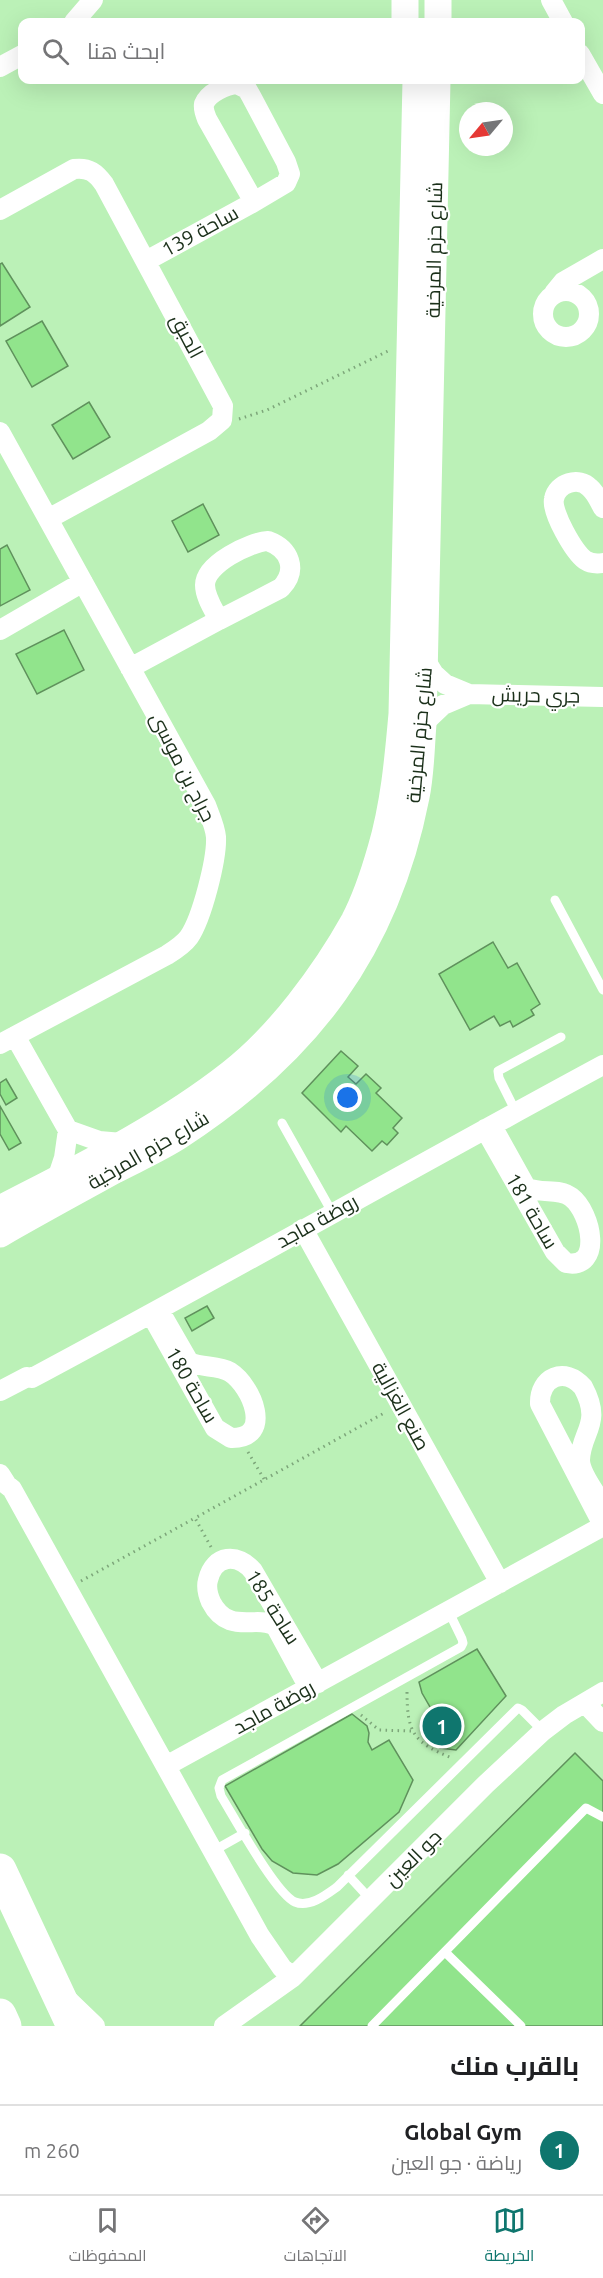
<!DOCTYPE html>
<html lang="ar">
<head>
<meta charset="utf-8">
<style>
  body { margin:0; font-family:Ubuntu,Cairo,sans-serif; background:#f6f6f6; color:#202124; direction:rtl }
  .compass { position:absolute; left:459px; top:102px; width:54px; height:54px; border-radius:50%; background:#fff; box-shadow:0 6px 24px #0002; rotate:241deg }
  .you { position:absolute; left:348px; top:1098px; width:21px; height:21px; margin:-15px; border:4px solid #fff; border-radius:50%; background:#1a73e8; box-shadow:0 0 0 9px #1a73e833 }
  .badge { display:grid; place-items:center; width:39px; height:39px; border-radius:50%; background:#0f766e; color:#fff; font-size:20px; font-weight:700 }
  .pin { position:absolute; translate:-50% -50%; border:3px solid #fff; box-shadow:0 2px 6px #0006 }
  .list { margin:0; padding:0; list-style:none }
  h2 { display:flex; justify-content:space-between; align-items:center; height:78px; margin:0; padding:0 24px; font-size:26px }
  h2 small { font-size:20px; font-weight:400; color:#757577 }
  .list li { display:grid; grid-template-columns:39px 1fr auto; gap:18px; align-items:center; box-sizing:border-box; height:90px; padding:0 24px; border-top:2px solid #e0e0e0 }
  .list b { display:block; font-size:22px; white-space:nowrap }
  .list p { margin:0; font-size:20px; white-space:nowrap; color:#757577 }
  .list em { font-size:20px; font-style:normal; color:#757577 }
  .icon { flex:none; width:33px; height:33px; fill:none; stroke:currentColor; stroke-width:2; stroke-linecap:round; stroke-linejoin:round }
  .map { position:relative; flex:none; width:603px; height:2026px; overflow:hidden; direction:ltr }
  .search { position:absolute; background:#fff; box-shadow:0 6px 24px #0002; left:18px; right:18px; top:18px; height:66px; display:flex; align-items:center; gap:15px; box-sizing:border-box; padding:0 21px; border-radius:12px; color:#757577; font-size:22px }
  .sheet { height:168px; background:#fff }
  nav { display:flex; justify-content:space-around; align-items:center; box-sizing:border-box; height:84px; border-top:2px solid #e0e0e0; background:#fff; font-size:16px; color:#757577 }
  nav a { display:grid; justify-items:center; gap:3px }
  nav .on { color:#0f766e }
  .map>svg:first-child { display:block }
  .building { fill:#91e48c; stroke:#5f915c; stroke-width:1.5 }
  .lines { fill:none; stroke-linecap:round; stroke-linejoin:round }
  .path { stroke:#7da67a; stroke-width:3; stroke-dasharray:1.5 4.5; stroke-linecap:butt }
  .lane { stroke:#fff; stroke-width:9 }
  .street { stroke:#fff; stroke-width:20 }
  .secondary { stroke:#fff; stroke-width:27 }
  .highway { stroke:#fff; stroke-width:33 }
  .labels { text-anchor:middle; stroke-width:4.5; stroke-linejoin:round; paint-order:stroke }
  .street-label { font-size:20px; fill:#1b301a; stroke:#fff }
</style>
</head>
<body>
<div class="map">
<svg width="603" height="2026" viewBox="0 0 603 2026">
  <rect width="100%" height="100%" fill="#bbf1b7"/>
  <path class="building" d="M2 263 30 307 0 326V264Z
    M42 321 68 366 32 387 6 341Z
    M89 402 110 437 73 459 52 425Z
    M203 504 219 535 188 552 172 521Z
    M7 545 30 590 0 606V549Z
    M64 630 84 670 37 694 16 654Z
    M493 942 508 968 517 963 540 1004 531 1010 534 1015 513 1027 510 1021 500 1026 494 1016 470 1030 439 974Z
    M341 1051 358 1066 348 1077 356 1084 366 1074 381 1088 376 1093 402 1118 393 1128 398 1133 387 1145 382 1141 372 1151 346 1126 341 1132 302 1093Z
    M6 1079 17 1098 6 1105 0 1094V1083Z
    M0 1106 21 1143 9 1150 0 1134Z
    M207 1306 214 1318 192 1331 185 1318Z
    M477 1649 506 1696 456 1750 440 1748 430 1738 425 1724 434 1714 422 1693 419 1682Z
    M352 1714 367 1726 369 1733 368 1742 372 1750 389 1740 413 1780 399 1812 338 1864 317 1875 293 1873 272 1861 262 1849 225 1786Z
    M575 1753 603 1781V2026H300Z"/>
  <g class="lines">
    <path class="path" d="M239 419 267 410 388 351
      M248 1452 264 1479
      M211 1547 195 1518 386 1412
      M81 1581 195 1518
      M407 1692C407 1733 414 1743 452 1758
      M361 1715 379 1730 411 1731"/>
    <path class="lane" d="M555 900 603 990
      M516 1112 499 1078 498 1071 561 1037
      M282 1123 332 1212
      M448 1610 462 1639 463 1643 461 1647 222 1780 219 1788 221 1796C234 1817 276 1894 295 1902 309 1908 326 1895 337 1887L518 1708 522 1710 543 1731
      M213 1851 245 1833
      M348 1875 371 1900
      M445 1952 521 2026
      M372 2026 586 1808 603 1817"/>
    <path class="street" d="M551 0 563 22
      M74 22 93 0
      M580 54 603 94
      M0 67 22 55
      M237 84 247 89 251 96 286 162 290 174 286 183 254 202 207 119C205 114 203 109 204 104 208 93 226 85 237 84Z
      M0 210 74 169C89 167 96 173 104 184L223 406 222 420 209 431 48 519
      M146 261 254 202
      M543 314a23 23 0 1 1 46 0a23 23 0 1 1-46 0Z
      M554 293 563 282 603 259
      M0 432 206 805C210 816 215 826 216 837 217 859 202 918 189 937 184 944 175 950 167 955L0 1044
      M603 508C599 501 596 493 590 488 579 476 557 483 554 499 551 512 574 552 585 560 591 564 597 564 603 563
      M268 541C290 549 298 570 281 588L219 620C214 610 205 597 205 585 205 564 250 542 268 541Z
      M0 630 83 582
      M426 661 434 674 445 684 469 694 603 697
      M130 668 219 620
      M423 724 443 705 469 694
      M15 1036 68 1130 99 1141 122 1143
      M485 1129 555 1252 566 1263C603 1270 592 1213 571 1197 558 1187 541 1195 526 1187L492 1126
      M57 1179 64 1158 68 1130
      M303 1229 500 1583
      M151 1314 215 1428 231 1438C274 1439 252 1386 230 1372 218 1365 202 1368 189 1362L159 1310
      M0 1391 27 1377 32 1378C223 1276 412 1168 603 1065
      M0 1474 7 1485 12 1489 260 1936 282 1968 293 1977
      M603 1505C596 1493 580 1474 580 1460 581 1431 603 1424 583 1387 565 1366 539 1377 540 1404L603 1525
      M309 1688 276 1627C259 1613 229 1637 211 1602 208 1595 206 1587 208 1580 214 1554 238 1553 253 1571L318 1683
      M585 1703 603 1722
      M166 1766 603 1526
      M69 2001 95 2026
      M224 2026 293 1977 486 1784 543 1731 564 1715 603 1692"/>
    <path class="secondary" d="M405 0V22
      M438 22V0
      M0 1209C79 1168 161 1128 231 1073 278 1037 325 973 354 921 364 902 375 870 381 849 394 805 398 759 402 714L416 80
      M0 1234C38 1212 77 1191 115 1170 136 1159 159 1149 179 1136 308 1052 386 949 416 797 421 773 421 748 423 724L437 80"/>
    <path class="highway" d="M0 1870 73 2026
      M0 2015 5 2026"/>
  </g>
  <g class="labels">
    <g class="street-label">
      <text transform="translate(200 231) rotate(-29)" y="7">ساحة 139</text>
      <text transform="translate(434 250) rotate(-89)" y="7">شارع حزم المرخية</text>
      <text transform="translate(187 336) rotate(62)" y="7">الحبق</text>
      <text transform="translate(536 695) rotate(1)" y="7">جري حريش</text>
      <text transform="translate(419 735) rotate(-85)" y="7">شارع حزم المرخية</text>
      <text transform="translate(183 767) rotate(63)" y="7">جراح بن موسى</text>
      <text transform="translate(148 1150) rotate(-30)" y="7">شارع حزم المرخية</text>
      <text transform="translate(532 1211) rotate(60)" y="7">ساحة 181</text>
      <text transform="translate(317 1221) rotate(-29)" y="7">روضة ماجد</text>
      <text transform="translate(192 1385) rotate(60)" y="7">ساحة 180</text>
      <text transform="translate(401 1406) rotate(61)" y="7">صنع الغزالية</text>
      <text transform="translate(273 1607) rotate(58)" y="7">ساحة 185</text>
      <text transform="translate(274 1707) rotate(-29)" y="7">روضة ماجد</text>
      <text transform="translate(413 1858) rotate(-45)" y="7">جو العين</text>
    </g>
  </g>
</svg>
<svg class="compass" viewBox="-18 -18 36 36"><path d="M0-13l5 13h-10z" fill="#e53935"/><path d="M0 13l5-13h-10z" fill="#757577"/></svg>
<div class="you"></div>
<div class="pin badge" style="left:442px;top:1726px">1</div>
<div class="search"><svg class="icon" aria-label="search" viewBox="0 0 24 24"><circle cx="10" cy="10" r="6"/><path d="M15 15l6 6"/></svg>ابحث هنا</div>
</div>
<section class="sheet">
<h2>بالقرب منك<small></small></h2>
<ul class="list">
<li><span class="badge">1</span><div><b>Global Gym</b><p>رياضة · جو العين</p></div><em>260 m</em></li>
</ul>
</section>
<nav>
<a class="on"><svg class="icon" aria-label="map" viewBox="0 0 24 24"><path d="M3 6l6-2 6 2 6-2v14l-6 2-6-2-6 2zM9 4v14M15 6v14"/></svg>الخريطة</a>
<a><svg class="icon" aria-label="directions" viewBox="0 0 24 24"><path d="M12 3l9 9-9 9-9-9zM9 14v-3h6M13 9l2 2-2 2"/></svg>الاتجاهات</a>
<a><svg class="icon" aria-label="saved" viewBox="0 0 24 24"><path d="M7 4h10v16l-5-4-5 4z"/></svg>المحفوظات</a>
</nav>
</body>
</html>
